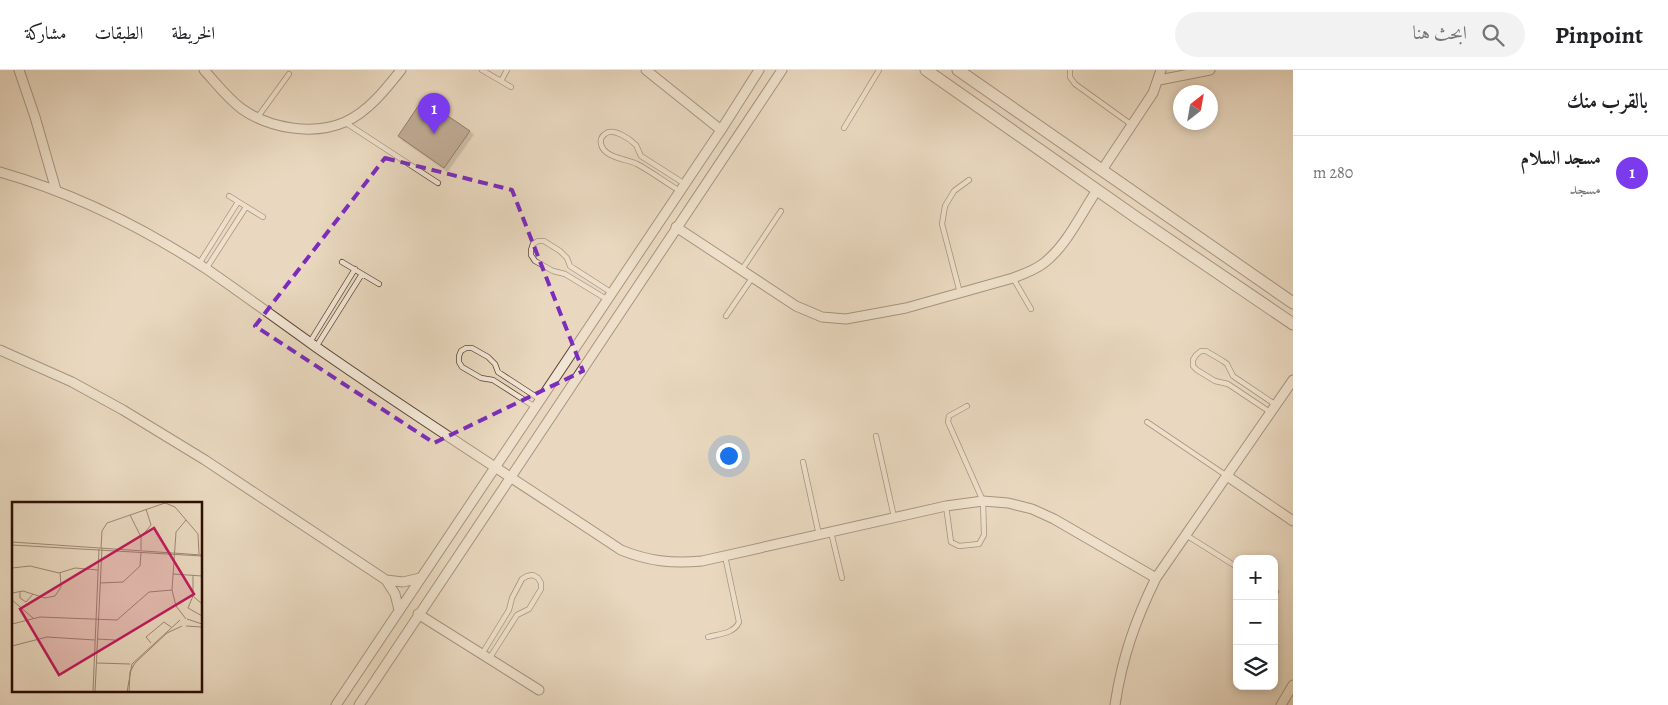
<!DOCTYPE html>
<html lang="ar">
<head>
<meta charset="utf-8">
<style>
  body { margin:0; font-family:Alegreya,Amiri,serif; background:#f2f2f2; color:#202124; direction:rtl }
  .controls { position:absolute; right:15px; bottom:15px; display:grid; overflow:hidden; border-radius:10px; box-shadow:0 2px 8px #0003 }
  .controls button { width:45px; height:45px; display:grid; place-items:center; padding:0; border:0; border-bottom:1px solid #e0e0e0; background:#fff; color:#202124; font:25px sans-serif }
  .compass { position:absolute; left:1173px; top:15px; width:45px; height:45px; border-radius:50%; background:#fff; box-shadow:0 2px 8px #0003; rotate:31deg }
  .you { position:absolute; left:728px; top:385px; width:18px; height:18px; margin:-12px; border:4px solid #fff; border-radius:50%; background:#1a73e8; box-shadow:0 0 0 8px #1a73e833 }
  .badge { display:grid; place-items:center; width:32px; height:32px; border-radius:50%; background:#7c3aed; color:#fff; font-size:16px; font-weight:700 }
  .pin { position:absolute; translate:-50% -41px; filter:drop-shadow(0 1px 2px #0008) }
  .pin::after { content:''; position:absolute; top:26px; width:18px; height:15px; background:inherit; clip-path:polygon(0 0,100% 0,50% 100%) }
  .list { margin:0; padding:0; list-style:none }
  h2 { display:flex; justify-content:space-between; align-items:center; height:65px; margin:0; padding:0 20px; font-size:21px }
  h2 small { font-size:16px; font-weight:400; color:#757577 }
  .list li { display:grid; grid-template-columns:32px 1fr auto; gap:15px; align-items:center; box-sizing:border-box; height:75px; padding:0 20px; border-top:1px solid #e0e0e0 }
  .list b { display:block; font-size:19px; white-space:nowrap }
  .list p { margin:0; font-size:16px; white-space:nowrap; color:#757577 }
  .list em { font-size:16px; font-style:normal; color:#757577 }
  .icon { flex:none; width:28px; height:28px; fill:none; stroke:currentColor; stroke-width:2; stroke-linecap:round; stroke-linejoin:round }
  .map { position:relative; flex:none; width:1293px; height:635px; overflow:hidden; direction:ltr }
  header { display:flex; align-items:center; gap:30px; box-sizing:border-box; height:70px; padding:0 25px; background:#fff; border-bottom:1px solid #e0e0e0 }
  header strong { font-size:24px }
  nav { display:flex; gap:28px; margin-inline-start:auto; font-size:18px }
  .search { width:350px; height:45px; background:#f2f2f2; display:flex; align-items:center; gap:12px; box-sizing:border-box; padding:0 18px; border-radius:28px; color:#757577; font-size:19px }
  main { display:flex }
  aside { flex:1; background:#fff }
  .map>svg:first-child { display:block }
  .building { fill:#8e7765; stroke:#2c0e03; filter:url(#shadow) }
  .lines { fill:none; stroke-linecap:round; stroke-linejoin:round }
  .service-casing { stroke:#5b4032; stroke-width:6 }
  .minor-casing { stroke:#5b4032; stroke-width:11 }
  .tertiary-casing { stroke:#5b4032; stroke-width:13 }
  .service { stroke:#f1e6d5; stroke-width:4.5 }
  .minor { stroke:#f1e6d5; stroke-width:9 }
  .tertiary { stroke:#f1e6d5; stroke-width:11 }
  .marked { fill:none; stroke:#7b2cbf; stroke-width:4; stroke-dasharray:10 6; stroke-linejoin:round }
  .inset-road { fill:none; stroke:#9d8774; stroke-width:1 }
  .view { fill:#c2185b; fill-opacity:0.15; stroke:#c2185b; stroke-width:2.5 }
  .inset-edge { fill:none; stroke:#2c0e03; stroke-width:2.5 }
</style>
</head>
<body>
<header>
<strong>Pinpoint</strong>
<div class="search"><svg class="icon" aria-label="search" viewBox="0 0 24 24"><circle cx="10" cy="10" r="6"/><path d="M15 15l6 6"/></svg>ابحث هنا</div>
<nav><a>الخريطة</a><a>الطبقات</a><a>مشاركة</a></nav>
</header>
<main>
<aside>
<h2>بالقرب منك<small></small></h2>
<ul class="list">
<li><span class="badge">1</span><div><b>مسجد السلام</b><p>مسجد</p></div><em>280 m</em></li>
</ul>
</aside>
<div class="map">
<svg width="1293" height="635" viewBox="0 0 1293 635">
  <defs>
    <filter id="shadow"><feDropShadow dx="3.5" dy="3.5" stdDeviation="0" flood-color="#0004"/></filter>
  </defs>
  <rect width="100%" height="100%" fill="#e9d8bf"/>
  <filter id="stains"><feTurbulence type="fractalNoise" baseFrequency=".004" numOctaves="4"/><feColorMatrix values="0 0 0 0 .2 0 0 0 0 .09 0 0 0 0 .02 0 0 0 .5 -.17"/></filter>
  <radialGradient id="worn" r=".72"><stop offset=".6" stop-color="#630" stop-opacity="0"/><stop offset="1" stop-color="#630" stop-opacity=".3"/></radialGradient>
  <path class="building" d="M423 29 470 61 444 98 398 66Z"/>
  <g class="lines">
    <g class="service-casing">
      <path id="service" d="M482 0 511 17
        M1070 0V7L1075 14 1132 55
        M501 11 507 0
        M257 48 289 4
        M346 53 438 113
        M844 58 879 0
        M680 121C666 113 652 102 637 94 627 89 604 88 601 74 600 69 602 66 605 64 613 57 630 69 636 75 638 79 639 82 641 86L685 114
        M229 126 263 147
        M342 192 379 214
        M199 194 238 132
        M206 199 246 137
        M741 201 781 141
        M1013 208 1031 239
        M960 223 942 154 945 136 954 121 969 110
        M608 230 565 204 553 201 535 191 531 185V180L533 174 538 171H544L560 181 567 188 570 196 612 223
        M726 246 752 208
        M310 272 355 199
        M316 277 362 204
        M535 337 493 310 481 308 462 297 459 292V286L461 281 466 278H472L488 287 495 294 498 302 541 330
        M1270 342 1228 314 1215 311 1197 300 1193 296V290L1196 285 1201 281H1206L1223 291 1227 294 1233 306 1276 335
        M1147 352 1227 406
        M876 366 894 447
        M803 392 819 465
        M946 436 951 472 959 476 979 474 984 465 983 431 948 352 949 346 967 336
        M831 462 842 508
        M1186 465 1237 497
        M1274 521 1276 522
        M708 567C718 564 734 564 739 552L725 486
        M482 584 509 540 512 528 522 509 527 506 533 505 538 508 541 513V519L529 539 517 545 489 589"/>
    </g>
    <g class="minor-casing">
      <path id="minor" d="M19 0 35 47 56 120
        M204 0C216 13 227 28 242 39 269 58 313 66 345 52 368 42 386 19 401 0
        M646 0 721 60
        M1159 10 1210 0
        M1102 100 1153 23 1161 0
        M0 102C74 123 144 158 208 200 244 225 280 251 316 277 416 347 519 412 621 480 648 491 672 494 702 491L946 436 983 431 1008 433 1032 439 1054 449 1156 508
        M676 157 796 236 822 247 846 249 906 238 1013 208C1024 204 1035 200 1044 193 1067 175 1081 144 1097 120
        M0 280 72 312 123 340 205 390 386 510 395 524 399 540
        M1227 406 1293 451
        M386 510 403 512 420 508
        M418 544 539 620
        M336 635 721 60 759 0
        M359 635 782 0
        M1115 635C1122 588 1135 551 1156 508L1293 310
        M1281 635 1293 615"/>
    </g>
    <g class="tertiary-casing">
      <path id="tertiary" d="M926 0 1137 148 1293 254
        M958 0 1293 233"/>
    </g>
    <use href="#service" class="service"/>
    <use href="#minor" class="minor"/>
    <use href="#tertiary" class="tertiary"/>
  </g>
  <path d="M0 0H1293V635H0ZM385 88 512 120 583 301 434 373 255 256Z" fill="#e9d8bf" fill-opacity=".55" fill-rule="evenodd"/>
  <path class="marked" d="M385 88 512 120 583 301 434 373 255 256Z"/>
  <g transform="translate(12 432)">
    <rect width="190" height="190" fill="#e9d8bf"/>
    <path class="inset-road" d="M118 13 129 35V48M174 18 164 30 160 88 164 104 174 117M129 35 139 23 134 7M0 40 190 53M0 43 190 54M89 46 90 29 95 21 153 1 163 5 186 32 187 52M0 66 18 64 47 71 63 66 86 68M161 72 190 74M181 73V94L190 102M88 81 111 80 128 64 129 51M8 89V96L14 100 21 92M0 91 11 89 33 96 43 94 49 85 48 70M181 94 176 106 190 114M0 98 21 116M175 117 190 122M0 122 28 115 105 118 137 90 160 88M174 124 190 125M85 137 103 138M139 141 134 135 152 120 159 125M0 144 35 135 83 138M85 161 118 162M81 190 87 47M83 190 90 46M115 190 120 162 168 118M117 190 118 170 123 161 155 131 170 124"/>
    <path class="view" d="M142 26 182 92 47 173 8 107Z"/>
    <rect width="190" height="190" class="inset-edge"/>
  </g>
  <rect width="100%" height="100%" filter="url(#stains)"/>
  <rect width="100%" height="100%" fill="url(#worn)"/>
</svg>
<div class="controls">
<button>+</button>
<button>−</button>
<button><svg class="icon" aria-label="layers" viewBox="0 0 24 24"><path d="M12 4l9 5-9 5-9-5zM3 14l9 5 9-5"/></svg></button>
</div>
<svg class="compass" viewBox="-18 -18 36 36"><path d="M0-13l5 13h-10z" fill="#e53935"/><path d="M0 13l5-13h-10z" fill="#757577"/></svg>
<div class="you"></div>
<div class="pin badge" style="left:434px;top:64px">1</div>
</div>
</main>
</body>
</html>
